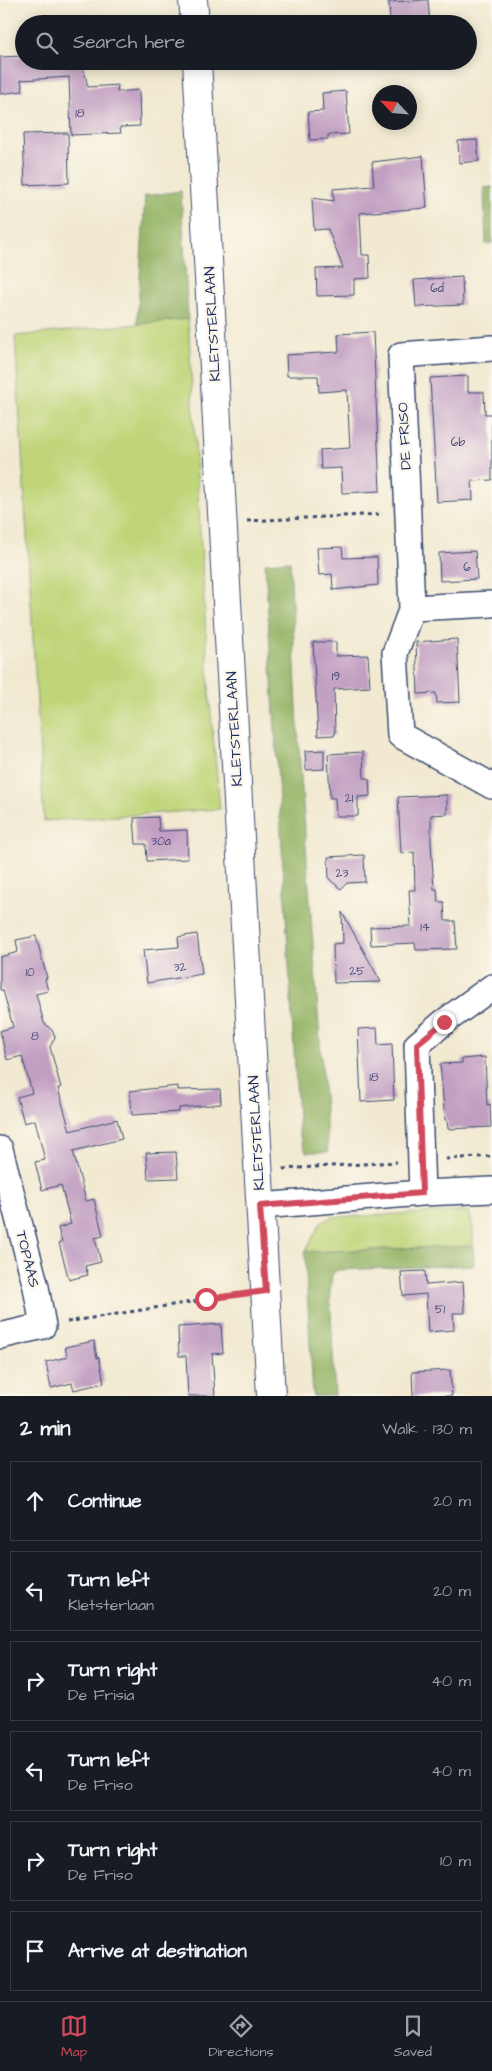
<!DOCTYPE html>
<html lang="en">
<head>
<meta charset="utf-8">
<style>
  body { margin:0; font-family:"Architects Daughter",sans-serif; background:#20242c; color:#f1f3f6 }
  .compass { position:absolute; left:372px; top:85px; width:45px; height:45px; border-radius:50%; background:#171b24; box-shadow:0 2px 12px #0003; rotate:296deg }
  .stop { position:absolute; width:15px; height:15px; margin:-11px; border:4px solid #d1495b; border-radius:50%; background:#fff }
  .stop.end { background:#d1495b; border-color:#fff; box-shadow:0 1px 5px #0008 }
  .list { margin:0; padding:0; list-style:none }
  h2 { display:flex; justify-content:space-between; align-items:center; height:65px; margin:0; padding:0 20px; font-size:21px }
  h2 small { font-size:16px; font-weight:400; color:#9ea1a6 }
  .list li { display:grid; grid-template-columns:32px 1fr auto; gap:15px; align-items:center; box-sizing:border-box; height:80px; margin:0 10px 10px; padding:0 10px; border:1px solid #363941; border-radius:0px }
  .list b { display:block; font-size:19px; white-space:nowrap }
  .list p { margin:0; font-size:16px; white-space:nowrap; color:#9ea1a6 }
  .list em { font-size:16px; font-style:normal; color:#9ea1a6 }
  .icon { flex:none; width:28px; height:28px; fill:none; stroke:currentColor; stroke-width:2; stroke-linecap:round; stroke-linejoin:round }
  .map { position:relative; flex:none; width:492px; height:1396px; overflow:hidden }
  .search { position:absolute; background:#171b24; box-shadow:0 2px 12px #0003; left:15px; right:15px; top:15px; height:55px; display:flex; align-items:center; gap:12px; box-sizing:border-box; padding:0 18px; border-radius:28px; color:#9ea1a6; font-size:19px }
  .sheet { height:605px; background:#171b24 }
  nav { display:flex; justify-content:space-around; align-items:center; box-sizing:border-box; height:70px; border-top:1px solid #363941; background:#171b24; font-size:14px; color:#9ea1a6 }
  nav a { display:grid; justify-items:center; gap:2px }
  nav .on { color:#d1495b }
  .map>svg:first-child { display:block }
  .green { fill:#c0d579; stroke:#6e826c }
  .forest { fill:#98b669; stroke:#5a7264 }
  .building { fill:#c19fc2 }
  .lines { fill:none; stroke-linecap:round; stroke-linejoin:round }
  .minor-casing { stroke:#3b4b6f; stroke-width:28 }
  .major-casing { stroke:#3b4b6f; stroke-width:30 }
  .path { stroke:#3b4b6f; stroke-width:3; stroke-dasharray:4 4; stroke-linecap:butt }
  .minor { stroke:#fff; stroke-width:25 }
  .major { stroke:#fff; stroke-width:28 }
  .route { stroke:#d1495b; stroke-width:6 }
  .labels { text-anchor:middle; stroke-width:5; stroke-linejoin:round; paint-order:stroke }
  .number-label { font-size:12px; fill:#444b77 }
  .street-label { font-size:15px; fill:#1b2f5e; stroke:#fbf7ec }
</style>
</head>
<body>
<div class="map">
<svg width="492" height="1396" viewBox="0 0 492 1396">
  <rect width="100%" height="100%" fill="#fbf7ec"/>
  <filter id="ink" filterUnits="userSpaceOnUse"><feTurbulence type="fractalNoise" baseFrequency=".02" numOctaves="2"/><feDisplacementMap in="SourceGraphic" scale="10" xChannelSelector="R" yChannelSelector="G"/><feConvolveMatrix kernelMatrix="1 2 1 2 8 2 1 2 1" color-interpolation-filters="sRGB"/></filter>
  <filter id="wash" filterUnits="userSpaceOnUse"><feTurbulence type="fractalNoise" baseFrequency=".0096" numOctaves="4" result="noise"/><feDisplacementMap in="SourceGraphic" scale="20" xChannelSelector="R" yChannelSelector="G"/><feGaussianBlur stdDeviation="1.12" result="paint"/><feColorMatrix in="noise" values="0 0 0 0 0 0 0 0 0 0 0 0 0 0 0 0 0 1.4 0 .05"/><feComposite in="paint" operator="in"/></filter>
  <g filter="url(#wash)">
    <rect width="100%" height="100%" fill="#f1e9d0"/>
    <path class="green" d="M188 319 210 704 220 809 44 821 15 336Z
      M469 1211 473 1228V1246L305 1252 321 1222 332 1217Z"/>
    <path class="forest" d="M492 187V243L486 244 484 188Z
      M181 191 188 319 137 324 145 196Z
      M290 561 299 749 328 1152H306L299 1134 265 563Z
      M473 1246 474 1265 337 1270 332 1275 330 1292 335 1396H313L305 1252Z"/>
    <g id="blocks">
      <path class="building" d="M428 0 430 24H390L389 2Z
        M24 56V61H82L88 87 118 85 117 92 139 90 140 126 120 127 121 133 71 135 69 77 21 80 23 91 0 94V57Z
        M346 91 349 134 328 135V139L310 140 308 112 323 111 322 93Z
        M68 133 69 183 25 185 23 134Z
        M477 140 479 161 459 163 458 141Z
        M423 156 427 208 360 213 362 255H369L370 278 354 279V295L317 296 316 269 343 268 328 229 314 230 312 198 334 201 333 189 374 186 372 162Z
        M462 277 463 305 416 307 414 280Z
        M373 332 380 491 342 493 341 468 321 469 320 450 350 448 347 390 319 392 318 376H287L286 355 339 352 338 334Z
        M468 376V392H484L485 414H492V480L472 481 473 500 437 502 430 378Z
        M342 547 343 558 377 557 378 585 333 590 332 574 319 575 317 548Z
        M475 551 477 579 440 581 439 553Z
        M457 639 460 702 437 703 436 693 418 694 416 642Z
        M313 642H336V656L368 655 370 687 334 689 335 735 318 736Z
        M324 750V769L306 770 305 751Z
        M363 752 364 778H369L370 796 358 797V816H336L335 798H330L328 754Z
        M447 795V814L431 815V843L434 889H437L438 902H444L445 921H455L457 949 416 950 415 943 371 945 370 927 411 926 409 890H415L414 852 401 853 398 797Z
        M158 817 159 831 187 830 188 859 147 861 146 844H136L134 818Z
        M364 855 365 882 347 883 341 889 329 879 328 857Z
        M342 912 381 982 334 983 333 944 343 943Z
        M197 934 202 974 147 983 143 950 179 947 178 937Z
        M36 936 47 978 45 979 48 991 36 994 44 1023 53 1031 55 1037 50 1047 61 1088H58L70 1131 117 1119 122 1139 73 1151 86 1201 94 1199 103 1236 95 1238 101 1262 85 1266 88 1275 69 1280 59 1243 62 1242 58 1228 71 1224 61 1185 42 1190 35 1162 45 1160 35 1120 24 1123 17 1097 32 1093 22 1056 7 1060 0 1031 13 1027 3 990H0V957L18 952 16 940Z
        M377 1028 378 1045 392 1044 394 1100 361 1102 358 1029Z
        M485 1057 487 1105 490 1104 491 1127 448 1129 447 1120H445L440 1064 462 1063V1059Z
        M178 1086V1090L220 1089 221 1104 179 1108V1112L132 1115 130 1091Z
        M176 1152 178 1178 148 1179 146 1153Z
        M425 1271 426 1285 463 1282 465 1313H453L454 1330 428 1332 426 1294 403 1296 401 1272Z
        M221 1324 223 1353 212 1354 215 1396H188L186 1356H179L178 1327Z
        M94 1341 97 1358 99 1357 104 1383 74 1390 72 1383 51 1388 46 1362 67 1357 65 1347Z
        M450 1370 452 1396H413L412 1372Z"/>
    </g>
  </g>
  <g filter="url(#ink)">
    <use href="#blocks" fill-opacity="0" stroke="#3b4b6f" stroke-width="1"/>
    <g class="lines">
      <g class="minor-casing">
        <path id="minor" d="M492 348 401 355 412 608 395 653 400 735 492 786
          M412 608 492 604
          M0 1149 36 1287 43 1326 0 1336
          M422 1193 417 1045 444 1022 492 987
          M260 1206 422 1193 492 1190"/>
      </g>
      <g class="major-casing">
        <path id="major" d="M193 0 195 24
          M197 61 271 1396"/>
      </g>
      <path class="path" d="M247 521 383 514
        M446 1159 492 1156
        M283 1169 397 1162
        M67 1322 241 1294"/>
      <use href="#minor" class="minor"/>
      <use href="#major" class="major"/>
    </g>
  </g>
  <g class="lines" filter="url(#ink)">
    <path class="route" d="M206 1299 266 1291 260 1206 422 1193 417 1044 444 1022"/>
  </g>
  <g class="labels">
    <g class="number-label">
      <text x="80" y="117">18</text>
      <text x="437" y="292">6d</text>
      <text x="458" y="446">6b</text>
      <text x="467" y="571">6</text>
      <text x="336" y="680">19</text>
      <text x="349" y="802">21</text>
      <text x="161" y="845">30a</text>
      <text x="342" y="877">23</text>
      <text x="425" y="931">14</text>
      <text x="180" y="971">32</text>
      <text x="357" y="975">25</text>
      <text x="30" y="976">10</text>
      <text x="35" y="1040">8</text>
      <text x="374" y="1081">18</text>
      <text x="440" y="1313">51</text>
    </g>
    <g class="street-label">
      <text transform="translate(212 324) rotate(-93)" y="5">KLETSTERLAAN</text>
      <text transform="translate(404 436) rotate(-93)" y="5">DE FRISO</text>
      <text transform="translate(234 729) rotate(-93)" y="5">KLETSTERLAAN</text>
      <text transform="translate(256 1133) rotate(-93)" y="5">KLETSTERLAAN</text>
      <text transform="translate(28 1259) rotate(76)" y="5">TOPAAS</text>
    </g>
  </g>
</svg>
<svg class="compass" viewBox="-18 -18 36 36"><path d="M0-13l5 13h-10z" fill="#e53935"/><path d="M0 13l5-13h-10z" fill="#9ea1a6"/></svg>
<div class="stop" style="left:206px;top:1299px"></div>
<div class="stop end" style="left:444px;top:1022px"></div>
<div class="search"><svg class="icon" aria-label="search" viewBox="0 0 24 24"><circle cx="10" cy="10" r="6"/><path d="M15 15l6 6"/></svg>Search here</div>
</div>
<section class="sheet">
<h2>2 min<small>Walk · 130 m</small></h2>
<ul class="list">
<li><svg class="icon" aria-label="ahead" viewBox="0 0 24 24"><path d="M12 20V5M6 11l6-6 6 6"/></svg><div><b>Continue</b></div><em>20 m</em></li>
<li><svg class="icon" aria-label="left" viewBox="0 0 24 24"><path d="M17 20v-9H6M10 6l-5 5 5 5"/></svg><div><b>Turn left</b><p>Kletsterlaan</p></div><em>20 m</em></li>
<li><svg class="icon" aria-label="right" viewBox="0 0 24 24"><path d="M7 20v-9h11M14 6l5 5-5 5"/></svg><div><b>Turn right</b><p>De Frisia</p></div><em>40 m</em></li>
<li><svg class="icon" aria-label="left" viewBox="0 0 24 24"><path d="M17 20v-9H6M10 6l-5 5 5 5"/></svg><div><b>Turn left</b><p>De Friso</p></div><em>40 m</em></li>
<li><svg class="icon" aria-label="right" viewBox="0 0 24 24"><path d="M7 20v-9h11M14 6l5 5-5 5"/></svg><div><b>Turn right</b><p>De Friso</p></div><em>10 m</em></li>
<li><svg class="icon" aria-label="arrive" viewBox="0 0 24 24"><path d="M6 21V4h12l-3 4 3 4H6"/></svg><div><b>Arrive at destination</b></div></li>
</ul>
</section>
<nav>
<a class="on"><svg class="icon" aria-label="map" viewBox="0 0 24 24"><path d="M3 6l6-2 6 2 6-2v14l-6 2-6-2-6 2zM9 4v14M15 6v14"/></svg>Map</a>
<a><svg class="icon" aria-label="directions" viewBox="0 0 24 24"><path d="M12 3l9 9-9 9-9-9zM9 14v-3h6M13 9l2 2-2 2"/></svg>Directions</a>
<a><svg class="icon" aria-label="saved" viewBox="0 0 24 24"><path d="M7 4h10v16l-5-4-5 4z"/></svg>Saved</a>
</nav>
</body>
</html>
